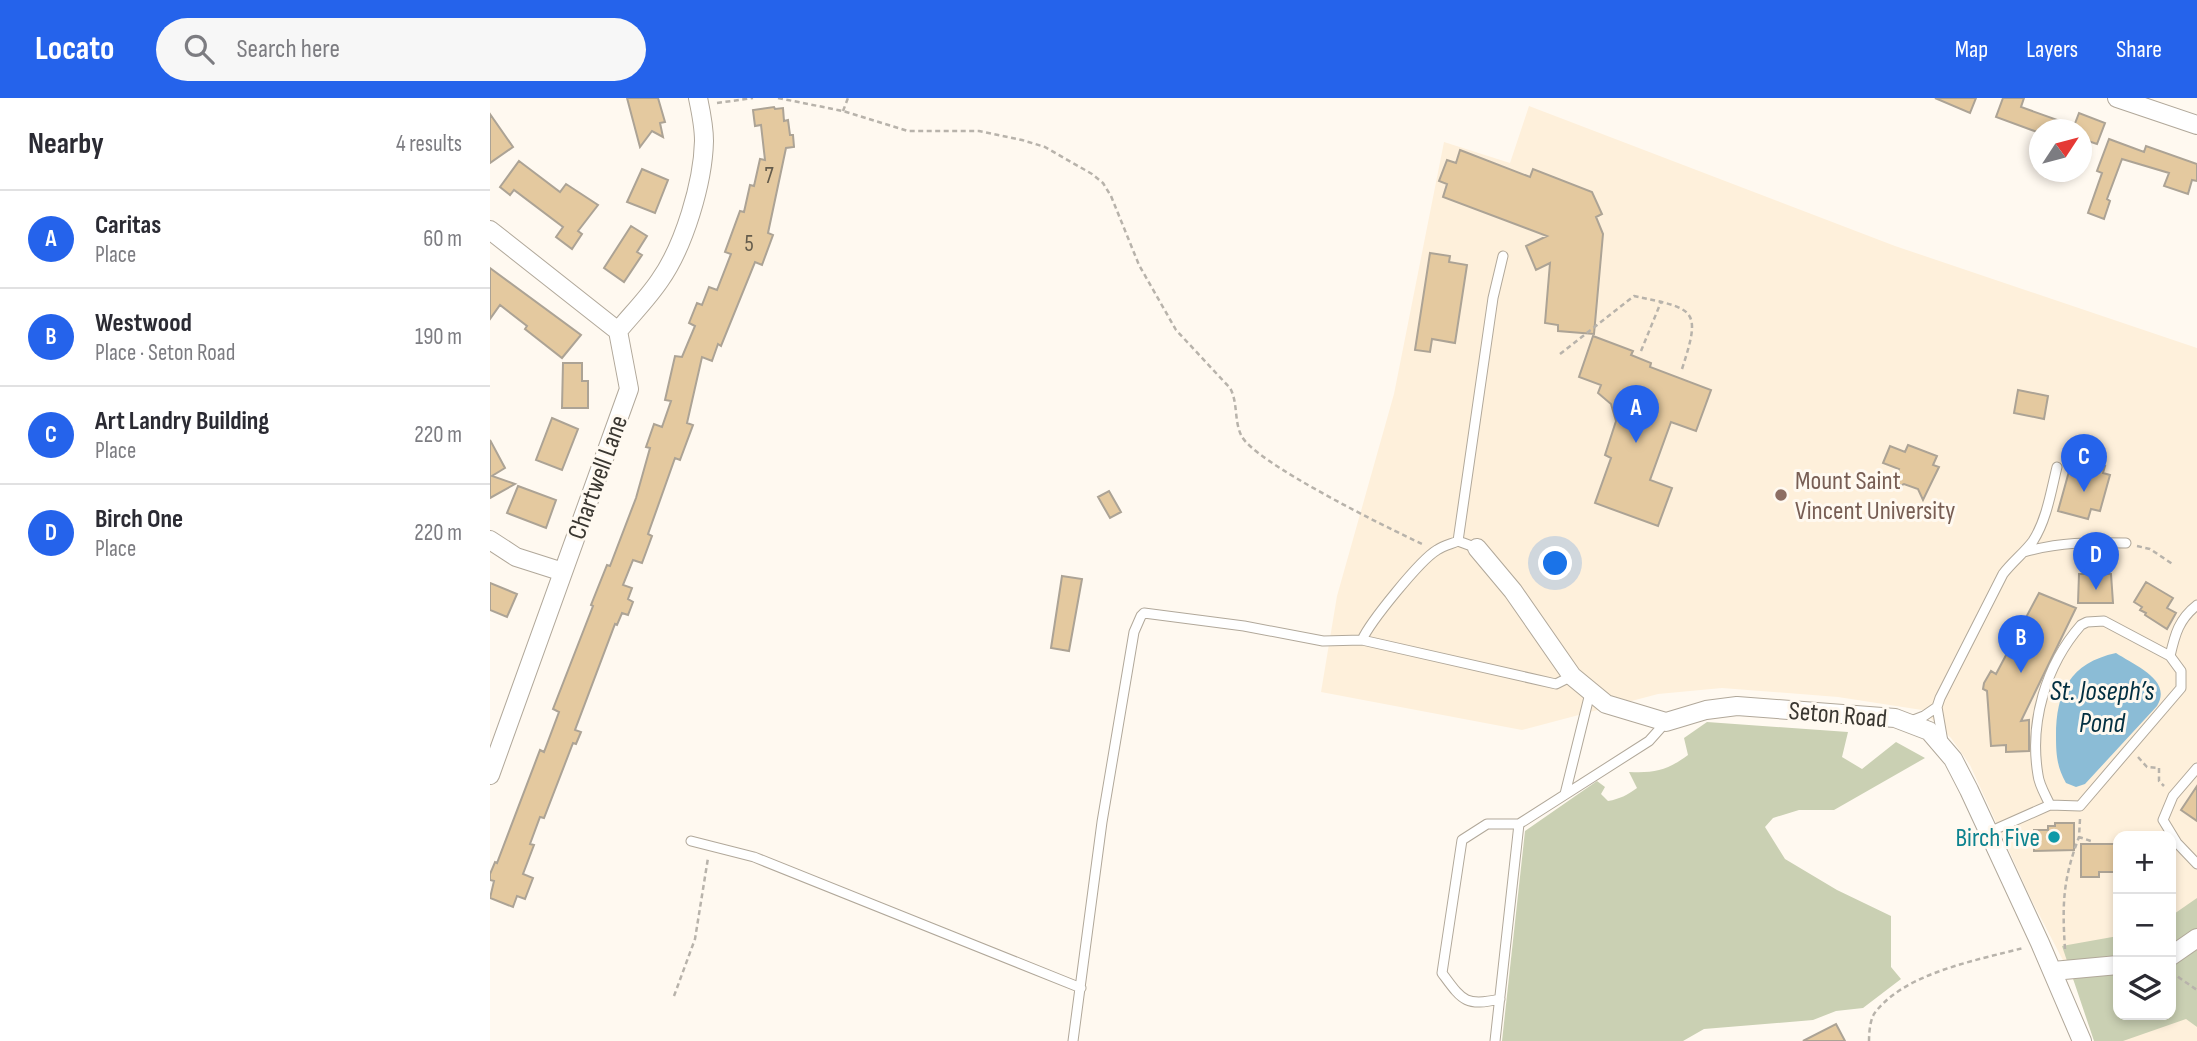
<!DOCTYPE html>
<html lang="en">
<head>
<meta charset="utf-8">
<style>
  body { margin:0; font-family:"Sofia Sans Condensed",sans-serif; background:#f7f7f7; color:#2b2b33 }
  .controls { position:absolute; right:21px; bottom:21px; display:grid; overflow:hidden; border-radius:14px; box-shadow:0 4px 10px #0003 }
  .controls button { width:63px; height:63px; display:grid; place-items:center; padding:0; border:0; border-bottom:2px solid #e1e1e2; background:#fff; color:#2b2b33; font:35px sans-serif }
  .compass { position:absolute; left:1539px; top:21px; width:63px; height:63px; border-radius:50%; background:#fff; box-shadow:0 4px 10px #0003; rotate:54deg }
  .you { position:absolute; left:1066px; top:466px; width:24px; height:24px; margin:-18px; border:5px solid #fff; border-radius:50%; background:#1a73e8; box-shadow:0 0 0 10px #1a73e833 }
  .badge { display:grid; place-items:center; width:46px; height:46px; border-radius:50%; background:#2563eb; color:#fff; font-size:23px; font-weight:700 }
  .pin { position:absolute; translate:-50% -58px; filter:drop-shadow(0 2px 4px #0008) }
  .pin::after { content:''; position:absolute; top:37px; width:24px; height:21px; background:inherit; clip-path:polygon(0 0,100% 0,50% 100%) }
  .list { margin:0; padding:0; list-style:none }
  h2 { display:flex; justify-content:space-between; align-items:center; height:91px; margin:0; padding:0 28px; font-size:30px }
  h2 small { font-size:23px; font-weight:400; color:#7c7c81 }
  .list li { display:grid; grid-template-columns:46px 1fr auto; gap:21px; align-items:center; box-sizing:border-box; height:98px; padding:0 28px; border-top:2px solid #e1e1e2 }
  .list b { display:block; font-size:26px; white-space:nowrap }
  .list p { margin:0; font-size:23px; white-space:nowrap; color:#7c7c81 }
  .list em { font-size:23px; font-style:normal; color:#7c7c81 }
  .icon { flex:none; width:38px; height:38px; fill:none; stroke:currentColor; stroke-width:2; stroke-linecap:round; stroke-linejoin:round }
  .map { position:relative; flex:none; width:1707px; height:943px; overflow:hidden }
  header { display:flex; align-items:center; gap:42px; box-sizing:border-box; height:98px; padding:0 35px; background:#2563eb; color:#fff }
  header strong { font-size:33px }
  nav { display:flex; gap:38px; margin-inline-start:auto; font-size:24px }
  .search { width:490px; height:63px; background:#f7f7f7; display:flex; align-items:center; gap:18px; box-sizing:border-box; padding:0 24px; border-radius:38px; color:#7c7c81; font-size:26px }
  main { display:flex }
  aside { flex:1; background:#fff }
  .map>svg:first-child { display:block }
  .built { fill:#fef0db; fill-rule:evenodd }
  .green { fill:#cad0b3 }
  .water { fill:#8bbcd6 }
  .building { fill:#e4c99f; stroke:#aca395; stroke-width:2 }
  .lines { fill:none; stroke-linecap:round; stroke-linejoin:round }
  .lane-casing { stroke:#b1a89a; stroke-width:11 }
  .street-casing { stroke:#b1a89a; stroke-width:20 }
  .path { stroke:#b8b3ab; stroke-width:2.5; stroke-dasharray:5 3.5; stroke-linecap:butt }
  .lane { stroke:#fff; stroke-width:9 }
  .street { stroke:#fff; stroke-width:18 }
  .education-dot { fill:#8d6e63; stroke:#fff9f0; stroke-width:2.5 }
  .culture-dot { fill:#0f9aa8; stroke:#fff9f0; stroke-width:2.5 }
  .labels { text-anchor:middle; stroke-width:6; stroke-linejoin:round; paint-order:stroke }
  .number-label { font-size:23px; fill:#645c4c }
  .street-label { font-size:26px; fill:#3a3731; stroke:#fff9f0 }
  .education-label { font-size:26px; fill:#785e54; stroke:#fff9f0; text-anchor:start }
  .culture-label { font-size:26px; fill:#0d838f; stroke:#fff9f0; text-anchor:end }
  .water-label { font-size:28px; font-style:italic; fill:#022f41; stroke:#fff9f0 }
</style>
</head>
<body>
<header>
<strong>Locato</strong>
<div class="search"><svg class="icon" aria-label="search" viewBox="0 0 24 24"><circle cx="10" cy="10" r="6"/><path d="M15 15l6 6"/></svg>Search here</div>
<nav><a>Map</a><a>Layers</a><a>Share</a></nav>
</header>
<main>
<aside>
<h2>Nearby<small>4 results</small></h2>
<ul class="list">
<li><span class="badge">A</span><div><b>Caritas</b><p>Place</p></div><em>60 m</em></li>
<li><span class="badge">B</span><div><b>Westwood</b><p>Place · Seton Road</p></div><em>190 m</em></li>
<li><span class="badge">C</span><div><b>Art Landry Building</b><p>Place</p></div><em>220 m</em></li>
<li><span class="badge">D</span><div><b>Birch One</b><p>Place</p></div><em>220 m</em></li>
</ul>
</aside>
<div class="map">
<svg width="1707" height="943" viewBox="0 0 1707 943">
  <rect width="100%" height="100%" fill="#fff9f0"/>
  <path class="built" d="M1039 8 1405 148 1707 250V943H1607L1589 893 1541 801 1480 667 1461 640 1432 612 1348 599 1232 590 1168 596 1032 632 831 594 847 498 904 296 954 44 1020 65ZM1628 738H1681V917H1628Z"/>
  <path class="green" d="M1217 624 1358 634 1352 659 1372 671 1406 644 1435 660 1344 712H1309L1283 720 1275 729 1295 761 1347 792 1401 818V869L1411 881 1373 910 1346 913 1323 922 1214 931 1193 943H1012L1035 733 1107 683 1115 689 1111 696 1118 703C1130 701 1137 697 1147 690L1139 674C1165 675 1176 673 1198 657L1194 640Z
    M1707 800V929L1696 921 1633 943H1604L1572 848 1628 838V917H1681V818Z"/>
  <path class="water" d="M1626 555C1644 567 1683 582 1667 608L1595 686 1586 689 1576 685C1567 669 1566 657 1566 638 1566 594 1580 565 1626 555Z"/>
  <path class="building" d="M137 0H168L175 24 170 25 173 39 162 33 150 49Z
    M1445 0H1486L1480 15Z
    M1513 0H1534L1531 9 1584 28 1589 15 1615 25 1607 46 1592 41V32H1550V35L1506 19Z
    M284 9 285 11 293 10 294 23 298 22 300 37H303L304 49 296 50 278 135 283 137 272 167 265 164 231 248 228 246 222 263 212 259 197 325 203 327 190 362 185 360 158 436 162 438 152 465 143 462 133 487 142 490 138 501 143 504 138 517 132 515 127 527 125 526 85 632 91 634 86 646 83 645 54 720 50 719 40 746 44 747 33 776 43 780 35 801 27 798 23 809 0 800 4 783 0 782V776L5 764 7 765 50 652 54 654 69 614 63 611 103 508 101 507 117 467 120 468 146 400 160 350 156 349 164 326 172 329 181 303 175 302 185 258 192 259 205 228 199 225 207 205 212 207 219 189 227 192 241 156 235 154 250 113 254 114 260 87 264 88 270 61 275 62 271 27 265 28 263 12Z
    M0 16 23 49 0 65Z
    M1619 41 1654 54 1656 48 1707 66V83L1702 82 1698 96 1674 88 1679 75 1632 61 1617 101 1620 103 1614 121 1598 115 1612 75 1607 73Z
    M970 52 1040 79 1043 71 1102 94 1112 116 1106 119 1113 136 1104 236 1068 233V227L1055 225 1060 165 1046 172 1036 148 1057 138 953 99 957 86 949 83 957 62 966 65Z
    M29 63 70 94 76 86 108 107 88 133 92 136 82 151 66 139 73 129 24 92 20 97 10 89Z
    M152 71 178 82 165 115 137 104Z
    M141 128 157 138 147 154 152 157 134 184 114 170Z
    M940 155 960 158 959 164 977 167 965 245 942 241 940 254 925 252Z
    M0 170 91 237 72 260 35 231 37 228 10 207 0 221Z
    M1103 238 1143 253 1141 257 1161 265 1160 269 1221 292 1206 333 1181 324 1160 382 1182 390 1168 428 1105 405 1121 360 1115 357 1126 323 1121 306 1108 295 1111 287 1089 279Z
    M73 265H92V283H98V310H72Z
    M1528 292 1558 298 1554 321 1524 315Z
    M62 320 88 331 72 372 46 362Z
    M0 342 15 370 2 378 25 386 0 400Z
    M1418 347 1447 358 1443 367 1449 369 1433 402 1428 391 1414 386 1410 388 1406 379 1409 371 1393 365 1400 348 1415 354Z
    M1583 359 1615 368 1613 375 1620 377 1610 413 1601 411 1598 421 1568 413Z
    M28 388 66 402 56 430 17 415Z
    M619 393 631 414 620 420 608 399Z
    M1589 476H1621L1623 505H1588Z
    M572 478 592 481 579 553 561 550Z
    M1656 484 1683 500 1677 510 1686 515 1677 531 1655 517 1656 515 1650 512 1652 509 1644 504Z
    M0 485 27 496 17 519 0 512Z
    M1549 495 1586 510 1531 623 1539 622V653L1516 654V647L1501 648 1497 593 1493 591 1494 585 1501 573 1506 576Z
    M1707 688V723L1691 712Z
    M1565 725H1584V752L1544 753V732H1558V728H1565Z
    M1591 746H1626L1625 774H1609V779H1591Z
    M1346 926 1355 943H1313Z"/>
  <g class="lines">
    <g class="lane-casing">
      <path id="lane" d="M968 443 1003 200 1013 158
        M1534 454C1570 444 1599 444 1636 445
        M872 542C880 524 930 462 947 452 953 448 961 446 968 443L987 450
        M1680 558C1685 536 1689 521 1707 507
        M1421 623 1434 618 1447 609
        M1453 644 1447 609 1450 600 1513 476C1522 464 1534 455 1543 443 1557 421 1561 393 1567 369
        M1707 670 1683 698 1673 722 1687 745 1707 766
        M1075 696 1100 595
        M1499 734 1560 707 1590 708 1691 590V573L1680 558 1614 523 1597 524 1591 527C1556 567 1539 624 1548 677 1549 687 1556 698 1560 707
        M201 743 264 759 591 890
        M1010 901C975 909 972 902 952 875L972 742 997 726H1029L1159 643 1176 624
        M583 943 612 724 644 534 651 518 654 515 754 528 833 543 872 542 1066 586 1082 578
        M1005 943 1029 726"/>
    </g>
    <g class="street-casing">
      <path id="street" d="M1627 0 1707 27
        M0 132 128 233 139 291 0 677
        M128 233C142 216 158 200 170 182 194 148 213 85 214 43 214 29 211 14 208 0
        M0 442 26 459 73 474
        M987 450 1023 493 1082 578 1116 606 1176 624 1216 612 1247 608 1405 620 1439 633 1463 661 1479 692 1550 845 1592 943
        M1681 858 1707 840
        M1563 873 1628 867"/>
    </g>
    <path class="path" d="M288 0 353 13 418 33H489L532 42 555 49 602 76 613 85 621 98 649 167 686 232 740 290C748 304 744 322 751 337 763 364 900 431 932 446
      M227 5 263 0
      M353 13 358 0
      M1151 253 1171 204
      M1070 256 1144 198C1205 211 1212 210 1192 271
      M1647 448 1660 451 1684 467
      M1648 659 1657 669 1669 670V683L1674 688
      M1590 721 1589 739 1604 744
      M1575 851C1572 806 1573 781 1589 739
      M1681 874 1707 892
      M184 898 205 841 218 760
      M1379 943C1379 935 1380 923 1384 916 1413 875 1488 862 1533 850"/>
    <use href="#lane" class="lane"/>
    <use href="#street" class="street"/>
  </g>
  <circle class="education-dot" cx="1291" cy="397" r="7"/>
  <circle class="culture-dot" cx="1564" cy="739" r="7"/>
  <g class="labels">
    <g class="number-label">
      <text x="279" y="85">7</text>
      <text x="259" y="153">5</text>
    </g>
    <g class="street-label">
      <text transform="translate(107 379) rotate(-70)" y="9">Chartwell Lane</text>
      <text transform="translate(1348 616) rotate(5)" y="9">Seton Road</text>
    </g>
    <g class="education-label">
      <text x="1305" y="391">Mount Saint<tspan x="1305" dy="30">Vincent University</tspan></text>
    </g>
    <g class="culture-label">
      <text x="1550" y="748">Birch Five</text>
    </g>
    <g class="water-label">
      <text x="1612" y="602">St. Joseph’s<tspan x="1612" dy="32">Pond</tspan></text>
    </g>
  </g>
</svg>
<div class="controls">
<button>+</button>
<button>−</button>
<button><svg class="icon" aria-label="layers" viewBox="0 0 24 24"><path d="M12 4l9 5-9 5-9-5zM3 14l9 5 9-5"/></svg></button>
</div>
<svg class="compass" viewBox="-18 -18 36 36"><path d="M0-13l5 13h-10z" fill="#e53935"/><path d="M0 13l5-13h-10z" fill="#7c7c81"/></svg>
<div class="you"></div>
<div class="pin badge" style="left:1146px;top:345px">A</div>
<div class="pin badge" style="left:1531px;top:575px">B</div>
<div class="pin badge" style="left:1594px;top:394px">C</div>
<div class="pin badge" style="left:1606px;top:492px">D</div>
</div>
</main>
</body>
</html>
